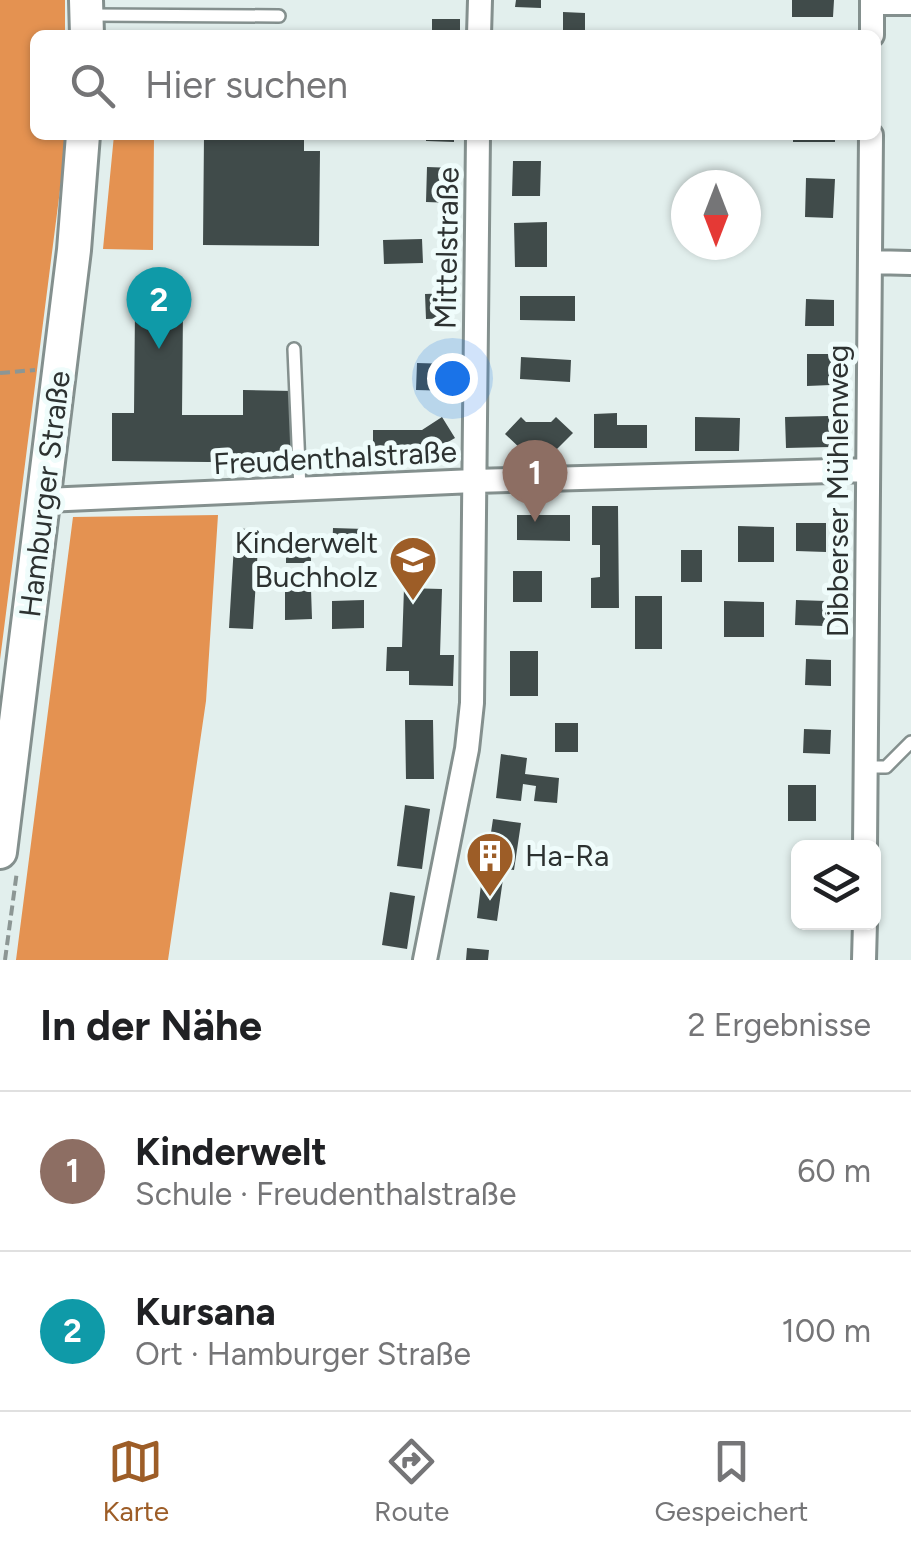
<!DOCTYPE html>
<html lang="de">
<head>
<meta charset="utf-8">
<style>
  body { margin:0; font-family:Figtree,sans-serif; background:#f6f6f6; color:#202124 }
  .controls { position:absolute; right:30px; bottom:30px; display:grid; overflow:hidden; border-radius:15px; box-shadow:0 2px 8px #0004 }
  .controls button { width:90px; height:90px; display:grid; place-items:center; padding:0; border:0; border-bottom:2px solid #e0e0e0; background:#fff; color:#202124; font:50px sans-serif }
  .compass { position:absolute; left:671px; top:170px; width:90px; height:90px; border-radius:50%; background:#fff; box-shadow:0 2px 8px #0004; rotate:180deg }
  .you { position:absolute; left:452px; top:378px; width:35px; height:35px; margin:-25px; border:8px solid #fff; border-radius:50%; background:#1a73e8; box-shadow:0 0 0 15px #1a73e833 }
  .badge { display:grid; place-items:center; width:65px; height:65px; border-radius:50%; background:#9d5d27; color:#fff; font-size:32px; font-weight:700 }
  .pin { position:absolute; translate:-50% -82px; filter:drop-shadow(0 2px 5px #0008) }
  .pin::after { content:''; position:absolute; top:52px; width:35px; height:30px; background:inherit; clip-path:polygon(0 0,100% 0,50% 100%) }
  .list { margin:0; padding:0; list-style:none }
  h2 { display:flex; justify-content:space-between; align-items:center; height:130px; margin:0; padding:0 40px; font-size:42px }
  h2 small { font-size:32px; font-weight:400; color:#757577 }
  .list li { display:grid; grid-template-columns:65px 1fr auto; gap:30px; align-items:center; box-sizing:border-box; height:160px; padding:0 40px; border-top:2px solid #e0e0e0 }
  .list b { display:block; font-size:38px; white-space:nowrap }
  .list p { margin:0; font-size:32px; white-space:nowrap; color:#757577 }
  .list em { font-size:32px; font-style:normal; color:#757577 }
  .icon { flex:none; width:55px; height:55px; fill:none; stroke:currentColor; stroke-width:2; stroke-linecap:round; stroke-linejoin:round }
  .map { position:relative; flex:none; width:911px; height:960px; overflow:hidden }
  .search { position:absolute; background:#fff; box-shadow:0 2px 8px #0004; left:30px; right:30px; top:30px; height:110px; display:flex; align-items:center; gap:25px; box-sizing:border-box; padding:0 35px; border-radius:15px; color:#757577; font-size:38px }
  .sheet { height:450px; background:#fff }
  nav { display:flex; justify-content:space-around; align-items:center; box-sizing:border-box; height:140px; border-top:2px solid #e0e0e0; background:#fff; font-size:28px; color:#757577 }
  nav a { display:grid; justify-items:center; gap:5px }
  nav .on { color:#9d5d27 }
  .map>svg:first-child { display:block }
  .forest { fill:#e49251 }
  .building { fill:#404b4a }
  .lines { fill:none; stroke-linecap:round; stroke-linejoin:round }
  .lane-casing { stroke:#84908e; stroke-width:16 }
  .street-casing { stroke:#84908e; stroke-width:28 }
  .secondary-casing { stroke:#84908e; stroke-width:38 }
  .path { stroke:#8c9694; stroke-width:4; stroke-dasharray:10 5; stroke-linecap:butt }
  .lane { stroke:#fff; stroke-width:11 }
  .street { stroke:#fff; stroke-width:22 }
  .secondary { stroke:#fff; stroke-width:32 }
  .labels { text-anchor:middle; stroke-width:10; stroke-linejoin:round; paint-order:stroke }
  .street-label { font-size:30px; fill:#2d3231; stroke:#effcfb }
  .poi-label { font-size:30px; fill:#2d3231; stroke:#effcfb; text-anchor:end }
</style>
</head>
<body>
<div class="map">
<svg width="911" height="960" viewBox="0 0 911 960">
  <rect width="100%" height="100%" fill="#e2efed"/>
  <path class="forest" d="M0 0H65V35H35V135H67L0 660Z
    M114 135H154L153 250 103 249Z
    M218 515 206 701 168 960H16L73 517Z"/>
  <path class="building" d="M516 0H541V8L515 7Z
    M792 0H834L833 17H792Z
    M563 12 585 13V35H563Z
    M432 19H460V35H432Z
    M204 135H304V151H320L319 246 203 245Z
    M426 135H454V142L426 141Z
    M793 135H835V142H793Z
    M513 161H541L540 196H512Z
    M427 167 455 168 454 203 426 202Z
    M806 178 835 179 833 218 805 217Z
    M547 222V267H515L514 223Z
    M422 239 423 263 384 264 383 240Z
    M453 293 454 318 426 319 425 294Z
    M520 296H575V321L520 320Z
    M806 299 834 300V326H805Z
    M135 308 183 309 182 415H243V390L293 391 292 463 112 461V413H134Z
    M807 354H831V385L807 386Z
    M521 357 571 360 570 382 520 379Z
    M417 363 452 364V391L416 390Z
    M617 413V425H647V448H594V414Z
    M829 416 830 447 786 448 785 417Z
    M442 417 455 438 427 454 422 447V456H373V430H422Z
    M521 417 526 422H551L556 417 573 433 556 450 552 446 527 447 523 451 505 434Z
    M695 417 740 418 739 451H695Z
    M592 506H618L619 608H591V578L600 577V545H592Z
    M517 515H570V541L517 540Z
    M796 523H826V552L796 551Z
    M738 526 774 527V562H738Z
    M235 528 259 530 253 629 229 628Z
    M333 528 365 529V553L332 552Z
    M286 539H311V563H286Z
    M681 550H702V582H681Z
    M513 571H542V602H513Z
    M404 588 442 589 440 655H454L453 686 409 685V671H386L387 647H402Z
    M311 589 312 619 285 620V590Z
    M635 596H662V649H635Z
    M364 600V628L332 629V601Z
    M796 600 826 601 825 626 795 625Z
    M724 601 764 602V637H724Z
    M510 651H538V696H510Z
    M806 659 831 660V686L805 685Z
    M405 720H433L434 779H406Z
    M555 723H578V752H555Z
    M804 729 831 730 830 754 803 753Z
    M501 754 527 758 525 774 559 778 557 803 534 801 536 786 523 784 521 801 496 798Z
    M788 785H816V821H788Z
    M405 805 430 809 422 869 397 866Z
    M493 819 521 823 514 870 486 866Z
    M482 876 503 879 497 921 477 918Z
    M390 892 415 896 407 949 382 945Z
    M467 948 489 950 488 960H466Z"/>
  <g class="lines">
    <g class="lane-casing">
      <path id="lane" d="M91 15 279 16
        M294 349 300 490
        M866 767H886L911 742"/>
    </g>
    <g class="street-casing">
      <path id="street" d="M872 3H911
        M479 35 480 0
        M872 35V0
        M870 262 911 263
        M45 500 474 481 868 470
        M865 848 871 135
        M425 960 467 749 472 703 478 135
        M864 960 865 922"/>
    </g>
    <g class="secondary-casing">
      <path id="secondary" d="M86 0 87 35
        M0 852 74 250 83 135"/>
    </g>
    <path class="path" d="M0 373 35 370
      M5 960 17 871"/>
    <use href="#lane" class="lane"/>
    <use href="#street" class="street"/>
    <use href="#secondary" class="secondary"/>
  </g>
  <defs>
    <g id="school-pin" transform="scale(2.5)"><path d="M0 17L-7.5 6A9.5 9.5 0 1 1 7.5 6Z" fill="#9d5d27" stroke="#effcfb"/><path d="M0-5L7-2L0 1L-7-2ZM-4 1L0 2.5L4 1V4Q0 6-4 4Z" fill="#fff"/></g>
    <g id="building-pin" transform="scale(2.5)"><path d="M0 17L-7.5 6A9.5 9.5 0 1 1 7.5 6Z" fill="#9d5d27" stroke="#effcfb"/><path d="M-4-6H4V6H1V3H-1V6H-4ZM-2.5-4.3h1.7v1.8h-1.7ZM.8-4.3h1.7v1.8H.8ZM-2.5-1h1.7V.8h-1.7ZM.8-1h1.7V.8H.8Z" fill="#fff"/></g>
  </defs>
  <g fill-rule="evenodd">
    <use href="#school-pin" x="413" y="560"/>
    <use href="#building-pin" x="490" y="856"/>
  </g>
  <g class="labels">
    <g class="street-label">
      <text transform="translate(447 248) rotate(-89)" y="10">Mittelstraße</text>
      <text transform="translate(335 458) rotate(-3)" y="10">Freudenthalstraße</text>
      <text transform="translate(838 491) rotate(-90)" y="10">Dibberser Mühlenweg</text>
      <text transform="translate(45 494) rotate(-83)" y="10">Hamburger Straße</text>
    </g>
    <g class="poi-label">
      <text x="378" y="553">Kinderwelt<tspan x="378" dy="34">Buchholz</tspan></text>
      <text x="525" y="866" text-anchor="start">Ha-Ra</text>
    </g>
  </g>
</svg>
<div class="controls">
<button><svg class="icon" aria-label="layers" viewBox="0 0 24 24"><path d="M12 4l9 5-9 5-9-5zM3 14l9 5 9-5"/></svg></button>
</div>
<svg class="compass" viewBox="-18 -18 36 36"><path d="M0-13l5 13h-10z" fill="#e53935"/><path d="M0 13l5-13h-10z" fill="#757577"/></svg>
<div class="you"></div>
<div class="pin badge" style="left:535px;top:522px;background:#8d6e63">1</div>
<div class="pin badge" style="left:159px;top:349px;background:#0f9aa8">2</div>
<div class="search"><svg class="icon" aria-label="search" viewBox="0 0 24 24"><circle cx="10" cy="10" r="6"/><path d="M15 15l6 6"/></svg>Hier suchen</div>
</div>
<section class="sheet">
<h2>In der Nähe<small>2 Ergebnisse</small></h2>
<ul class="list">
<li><span class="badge" style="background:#8d6e63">1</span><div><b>Kinderwelt</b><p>Schule · Freudenthalstraße</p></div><em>60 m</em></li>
<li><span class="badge" style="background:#0f9aa8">2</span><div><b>Kursana</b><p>Ort · Hamburger Straße</p></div><em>100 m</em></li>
</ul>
</section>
<nav>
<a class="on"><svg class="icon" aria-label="map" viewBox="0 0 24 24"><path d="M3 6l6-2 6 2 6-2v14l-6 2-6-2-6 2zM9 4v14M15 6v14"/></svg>Karte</a>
<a><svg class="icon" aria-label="directions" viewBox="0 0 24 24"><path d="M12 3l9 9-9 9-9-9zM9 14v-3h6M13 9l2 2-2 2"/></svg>Route</a>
<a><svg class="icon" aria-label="saved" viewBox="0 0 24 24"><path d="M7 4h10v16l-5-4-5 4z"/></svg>Gespeichert</a>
</nav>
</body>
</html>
